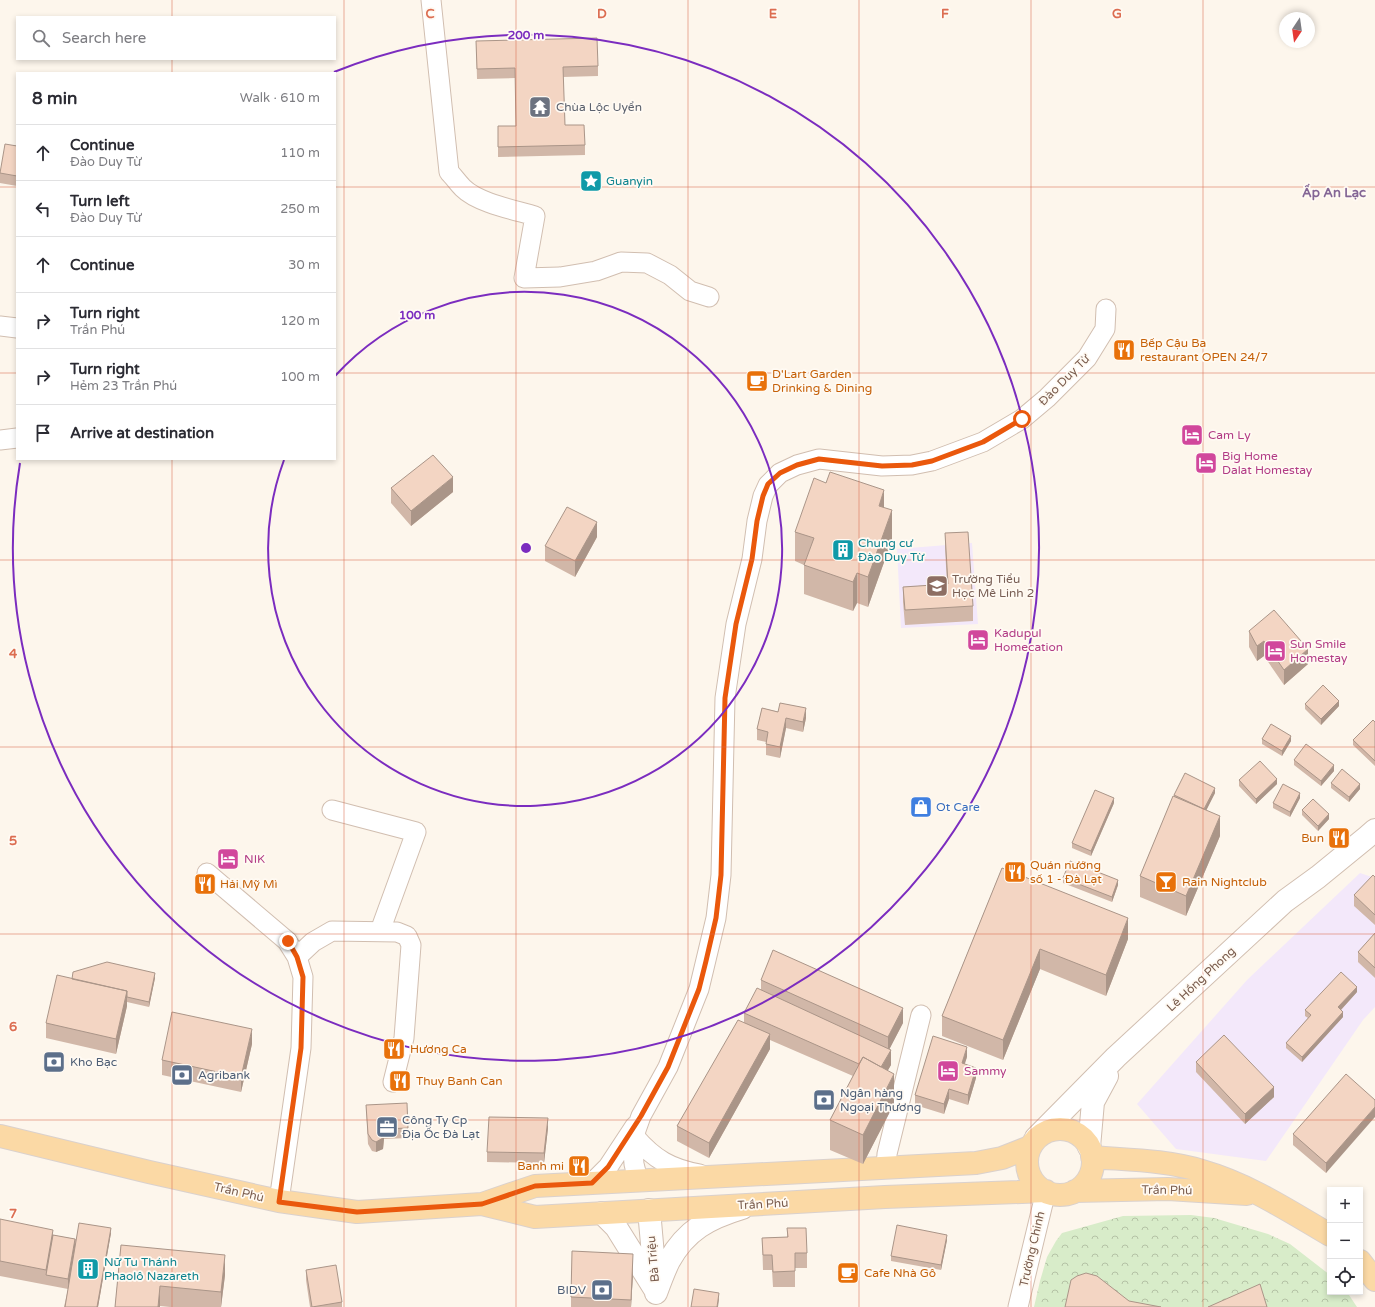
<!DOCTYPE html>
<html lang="en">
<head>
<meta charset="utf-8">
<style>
  body { margin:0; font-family:"Varela Round",sans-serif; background:#f7f7f7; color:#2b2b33 }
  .controls { position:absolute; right:12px; bottom:12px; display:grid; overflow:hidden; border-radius:0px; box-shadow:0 2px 6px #0003 }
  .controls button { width:36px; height:36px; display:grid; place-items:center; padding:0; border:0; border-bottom:1px solid #e1e1e2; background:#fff; color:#2b2b33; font:20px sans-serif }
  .compass { position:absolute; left:1279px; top:12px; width:36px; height:36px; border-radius:50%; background:#fff; box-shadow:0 2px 6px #0003; rotate:193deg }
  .stop { position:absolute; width:12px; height:12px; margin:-9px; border:3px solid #ea580c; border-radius:50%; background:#fff }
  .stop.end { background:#ea580c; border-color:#fff; box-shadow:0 1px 4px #0008 }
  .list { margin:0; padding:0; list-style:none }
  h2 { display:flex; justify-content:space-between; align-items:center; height:52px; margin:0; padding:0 16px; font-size:17px }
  h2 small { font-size:13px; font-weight:400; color:#7c7c81 }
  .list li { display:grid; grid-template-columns:26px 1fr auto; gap:12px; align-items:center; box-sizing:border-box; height:56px; padding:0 16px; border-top:1px solid #e1e1e2 }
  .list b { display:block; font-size:15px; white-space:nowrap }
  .list p { margin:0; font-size:13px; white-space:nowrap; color:#7c7c81 }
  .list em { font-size:13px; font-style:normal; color:#7c7c81 }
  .icon { flex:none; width:22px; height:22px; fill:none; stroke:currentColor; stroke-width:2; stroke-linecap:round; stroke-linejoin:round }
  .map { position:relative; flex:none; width:1375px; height:1307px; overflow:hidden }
  .search { position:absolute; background:#fff; box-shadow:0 2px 6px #0003; left:16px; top:16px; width:320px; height:44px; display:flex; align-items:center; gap:10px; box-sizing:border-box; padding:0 14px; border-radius:0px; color:#7c7c81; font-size:15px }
  .panel { position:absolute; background:#fff; box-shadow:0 2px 6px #0003; left:16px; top:72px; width:320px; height:388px; border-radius:0px }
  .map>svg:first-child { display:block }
  .education { fill:#f3e8fa }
  .park { fill:url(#park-crowns) }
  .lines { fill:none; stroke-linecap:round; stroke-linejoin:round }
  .minor-casing { stroke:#d1beb0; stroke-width:21 }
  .tertiary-casing { stroke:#d1beb0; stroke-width:24 }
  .primary-casing { stroke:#dad1cd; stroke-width:24 }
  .minor { stroke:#fff; stroke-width:19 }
  .tertiary { stroke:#fff; stroke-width:22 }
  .primary { stroke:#fbd9a5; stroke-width:22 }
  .wall { fill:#d1b7a8 }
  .shaded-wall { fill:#aa9588 }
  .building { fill:#f3d5c3; stroke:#aa9588 }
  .route { stroke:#ea580c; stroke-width:5 }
  .grid { fill:none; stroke:#dc6d51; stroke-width:1; stroke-opacity:0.55 }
  .ring { fill:none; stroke:#7b2cbf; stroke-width:2 }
  .labels { text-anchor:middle; stroke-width:3.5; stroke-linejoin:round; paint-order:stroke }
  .worship-label { font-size:12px; fill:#5b616d; stroke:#fffaf3; text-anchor:start }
  .culture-label { font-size:12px; fill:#0d838f; stroke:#fffaf3; text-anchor:start }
  .food-label { font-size:12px; fill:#c56008; stroke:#fffaf3; text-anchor:start }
  .street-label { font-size:12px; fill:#7a5c4d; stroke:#fffaf3 }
  .hotel-label { font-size:12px; fill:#b23c85; stroke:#fffaf3; text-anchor:start }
  .education-label { font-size:12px; fill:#785e54; stroke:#fffaf3; text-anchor:start }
  .shop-label { font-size:12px; fill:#366cbe; stroke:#fffaf3; text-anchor:start }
  .service-label { font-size:12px; fill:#4e5e75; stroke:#fffaf3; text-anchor:start }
  .neighbourhood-label { font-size:13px; font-weight:bold; fill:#846695; stroke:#fffaf3 }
  .grid-label { font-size:13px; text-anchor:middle; font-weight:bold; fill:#dc6d51; stroke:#fffaf3; stroke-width:3.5; stroke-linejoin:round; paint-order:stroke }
  .centre { fill:#7b2cbf; stroke:#fffaf3; stroke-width:2 }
  .ring-label { font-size:12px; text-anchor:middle; font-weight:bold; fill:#7b2cbf; stroke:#fffaf3; stroke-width:3.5; stroke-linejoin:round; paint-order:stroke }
</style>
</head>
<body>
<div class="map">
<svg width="1375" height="1307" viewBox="0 0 1375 1307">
  <defs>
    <pattern id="park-crowns" width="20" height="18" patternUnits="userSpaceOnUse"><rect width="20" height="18" fill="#d8ecc9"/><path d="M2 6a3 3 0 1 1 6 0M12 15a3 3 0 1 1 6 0" fill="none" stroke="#b4c2a5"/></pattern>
  </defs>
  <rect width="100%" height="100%" fill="#fdf6ec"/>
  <path class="education" d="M972 543 978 624 901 628 897 549Z
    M1360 873 1375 878V1007L1363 1020 1266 1161 1176 1149 1137 1104 1247 980Z"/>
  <path class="park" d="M1191 1215 1214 1218 1268 1234 1290 1244 1330 1275V1292H1347L1357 1307H1034L1040 1281 1047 1257 1056 1241 1062 1233 1123 1216Z"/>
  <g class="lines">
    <g class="minor-casing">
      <path id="minor" d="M431 0 449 172C454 177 458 183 463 188 478 203 515 210 535 216L524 278 560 277 596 271 621 262 647 263 670 275 690 291 709 297
        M0 326 17 328
        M0 440 17 438
        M332 810 416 832 380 931
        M207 873 287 941 297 957 303 977 301 1048 279 1201
        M297 957 313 942 332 931 397 932 407 936 411 945 404 1038 393 1082
        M635 1137C654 1159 671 1169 700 1174
        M886 1167 887 1154 921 1015
        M638 1180 634 1164 633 1151 636 1130 641 1116 668 1067 699 989 716 918 721 875 725 698 736 624 752 559 757 521 763 496 768 485 780 473 797 465 819 459 882 466 912 465 932 461 983 442 1022 419 1047 398 1087 358 1105 329 1106 309
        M592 1183 608 1167 635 1126
        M1018 1307 1046 1191"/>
    </g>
    <g class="tertiary-casing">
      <path id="tertiary" d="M1036 1138 1116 1057 1285 901 1318 877 1367 837 1375 830
        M1089 1147 1093 1102 1107 1076
        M649 1210 656 1289
        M602 1213 616 1227 654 1288
        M656 1293C660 1282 664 1271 669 1261 686 1230 709 1218 742 1208"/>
    </g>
    <g class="primary-casing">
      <path id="primary" d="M1027 1162a33 33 0 1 1 66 0a33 33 0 1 1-66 0Z
        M0 1136 149 1172 279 1201 357 1212 482 1204 535 1186 976 1163 1002 1158 1030 1147
        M1092 1157C1129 1160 1166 1160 1202 1171 1248 1184 1289 1211 1330 1235
        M1075 1191 1168 1189 1247 1194
        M482 1204 535 1217 885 1197 1046 1191
        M1360 1261 1375 1280"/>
    </g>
    <use href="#minor" class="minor"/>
    <use href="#tertiary" class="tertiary"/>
    <use href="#primary" class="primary"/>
  </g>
  <path class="wall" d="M476 41 598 66V76L563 77 565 125 585 145V155L498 157V126H516L515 78 477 79Z
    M17 146V186L0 183V173Z
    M391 488 453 492 411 526 391 503Z
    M884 508 892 540 868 607 857 603 853 611 804 594V565L795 561V532Z
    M945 533 973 606V621L905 625 903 602V587L947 584 945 548Z
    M597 537 575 577 545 561V546Z
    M1249 631 1308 664 1284 685 1264 656 1257 661 1249 647Z
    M1305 704 1339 706 1321 725 1305 709Z
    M762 708 806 718 803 732 786 728 780 758 766 755V742L757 740V729Z
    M1375 722V766L1353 745V740Z
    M1262 739 1291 741 1282 756 1262 744Z
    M1294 760 1334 771 1321 786 1294 765Z
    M1239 780 1277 784 1256 804 1239 786Z
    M1331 783 1360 789 1349 802 1331 788Z
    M1215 793 1206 810 1220 836 1186 916 1140 897V876L1174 795Z
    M1300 798 1290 817 1273 808V803Z
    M1114 803 1091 856 1072 848V843Z
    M1302 810 1329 819 1318 831 1302 815Z
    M1002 868 1128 939 1106 996 1040 969 1003 1060 942 1036V1016Z
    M1375 877V925L1354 906V895Z
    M1063 878 1118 885 1112 902 1063 883Z
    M1375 933V978L1358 962V952Z
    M155 978 149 1007 127 1002V1006L116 1054 46 1038V1023L72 979Z
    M761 980 903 1023 889 1049 891 1065 887 1071 894 1104 863 1164 830 1150V1120L853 1076 770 1040V1049L709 1158 677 1141V1126L744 1022V1013L761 990Z
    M1357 992 1341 1010 1343 1017 1302 1062 1286 1048V1043L1308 1018 1305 1016V1010Z
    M252 1044 241 1092 162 1075V1060Z
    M967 1057 964 1064 976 1078 968 1105 949 1099 944 1114 915 1105V1095Z
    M1196 1062 1274 1097 1245 1124 1196 1072Z
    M1375 1100 1326 1173 1293 1145V1134Z
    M366 1105 408 1128V1138L384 1139 383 1149 376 1152 372 1151 368 1144Z
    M548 1128 544 1163 487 1162V1152Z
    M0 1219 53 1235 75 1239 111 1233 98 1307H64L68 1289 0 1276Z
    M787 1228 807 1253V1268H795V1287H773L772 1270H763L762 1238 787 1237Z
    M947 1240 941 1270 891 1261V1256Z
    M121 1245 225 1275 221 1307H170L160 1306V1307H115Z
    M306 1270 342 1302V1307H310L306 1280Z
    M633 1274 631 1307H571V1297Z"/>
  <path class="shaded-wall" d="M453 477V492L411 526V511Z
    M884 490V520L879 506Z
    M892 510V540L868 607V577Z
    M597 522V537L575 577V561Z
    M857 573V603L853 611V582Z
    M1264 641V656L1257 661V646Z
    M1308 649V664L1284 685V670Z
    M1339 701V706L1321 725V719Z
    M806 708V718L803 732V722Z
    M786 718V728L780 758V747Z
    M1291 736V741L1282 756V751Z
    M1334 765V771L1321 786V781Z
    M1277 779V784L1256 804V799Z
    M1360 784V789L1349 802V797Z
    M1215 788V793L1204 815V810Z
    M1300 793V798L1290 817V812Z
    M1114 798V803L1091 856V851Z
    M1329 814V819L1318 831V826Z
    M1220 816V836L1186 916V896Z
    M1118 880V885L1112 902V897Z
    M1128 918V939L1106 996V975Z
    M1040 949V969L1003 1060V1040Z
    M155 973V978L149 1007V1002Z
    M1357 987V992L1338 1013V1007Z
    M127 991V1006L116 1054V1039Z
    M903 1008V1023L888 1052V1037Z
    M1343 1012V1017L1302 1062V1057Z
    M252 1029V1044L241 1092V1077Z
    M770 1034V1049L709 1158V1143Z
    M967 1047V1057L962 1073V1063Z
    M891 1050V1065L878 1088V1073Z
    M976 1068V1078L968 1105V1095Z
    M894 1074V1104L863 1164V1135Z
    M1274 1087V1097L1245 1124V1114Z
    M949 1089V1099L944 1114V1104Z
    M1375 1107V1117L1326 1173V1163Z
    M548 1118V1128L544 1163V1153Z
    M384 1129V1139L383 1149 376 1152V1142Z
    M111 1228V1233L98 1307H97Z
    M53 1230V1245L46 1275V1270Z
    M947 1235V1240L941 1270V1265Z
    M75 1239V1249L68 1289V1279Z
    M633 1254V1274L631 1307V1300Z
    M225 1255V1275L221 1307V1292Z
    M160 1286V1307H158Z
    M719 1293V1299L718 1307H717Z"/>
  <path class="building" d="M597 38 598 66 563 67 565 125H584L585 145 498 147V126H516L515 68 477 69 476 41Z
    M5 144 17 146V176L0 173Z
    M433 455 453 477 411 511 391 488Z
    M830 472 884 490 879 506 892 510 868 577 857 573 853 582 804 565 814 538 795 532 814 478 826 483Z
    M567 507 597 522 575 561 545 546Z
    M968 532 973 606 905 610 903 587 948 584 945 533Z
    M1274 610 1308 649 1284 670 1264 641 1257 646 1249 631Z
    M1323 685 1339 701 1321 719 1305 704Z
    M780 703 806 708 803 722 786 718 780 747 766 744 768 732 757 729 762 708 778 712Z
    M1373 720 1375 722V761L1353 740Z
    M1271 724 1291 736 1282 751 1262 739Z
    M1306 744 1334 765 1321 781 1294 760Z
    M1260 761 1277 779 1256 799 1239 780Z
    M1342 769 1360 784 1349 797 1331 783Z
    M1185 773 1215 788 1204 809 1174 795Z
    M1283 784 1300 793 1290 812 1273 803Z
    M1095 790 1114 798 1091 851 1072 843Z
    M1173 796 1220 816 1186 896 1140 876Z
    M1313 799 1329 814 1318 826 1302 810Z
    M1070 861 1118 880 1112 897 1063 878Z
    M1002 868 1128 918 1106 975 1040 949 1003 1040 942 1016Z
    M1373 875 1375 877V915L1354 895Z
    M1375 933V968L1358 952Z
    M773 950 903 1008 888 1037 761 980Z
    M107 962 155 973 149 1002 127 997V991L72 979 73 972Z
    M1341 972 1357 987 1338 1007 1343 1012 1302 1057 1286 1043 1311 1015 1305 1010Z
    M57 975 127 991 116 1039 46 1023Z
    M757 988 891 1050 881 1067 863 1057 859 1064 744 1013Z
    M172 1012 252 1029 241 1077 162 1060Z
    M738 1020 770 1034 709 1143 677 1126Z
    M1224 1035 1274 1087 1245 1114 1196 1062Z
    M933 1036 967 1047 962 1063 976 1068 968 1095 949 1089 944 1104 915 1095Z
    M863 1057 894 1074 863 1135 830 1120Z
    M1346 1074 1375 1100V1107L1326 1163 1293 1134Z
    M407 1103 408 1128 384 1129 383 1138 376 1142 372 1140 368 1134 366 1105Z
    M489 1117 548 1118 544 1153 487 1152Z
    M0 1219 53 1230 46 1270 0 1261Z
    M79 1223 111 1228 97 1307H65Z
    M897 1225 947 1235 941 1265 891 1256Z
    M787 1228H806L807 1253H795V1271L773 1272 772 1255H763L762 1238 788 1237Z
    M53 1235 75 1239 68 1279 46 1275Z
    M121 1245 225 1255 221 1292 160 1286 158 1307H115Z
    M572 1251 633 1254 631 1300 571 1297Z
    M336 1265 342 1302 312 1307 306 1270Z
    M1086 1273 1097 1276 1129 1301 1161 1307H1065L1071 1280 1077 1276Z
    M1260 1284 1267 1307H1208Z
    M694 1289 719 1293 717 1307H691Z"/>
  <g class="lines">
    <path class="route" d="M288 941 297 957 303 977 301 1048 279 1202 357 1212 482 1204 535 1186 592 1183 608 1167 641 1116 668 1067 699 989 706 961 716 918 721 875 725 698 736 624 752 559 757 521 763 496 768 484 780 473 797 465 819 459 882 466 912 465 932 461 983 442 1022 419"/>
  </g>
  <path class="grid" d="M172 0V17M344 0V1307M516 0V1307M688 0V1307M859 0V1307M1031 0V1307M1203 0V1307M172 59V73M0 187H17M335 187H1375M0 373H17M335 373H1375M172 459V1307M0 560H1375M0 747H1375M0 934H1375M0 1120H1375"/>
  <g class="ring">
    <path d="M335 376A257 257 0 1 1 284 460"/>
    <path d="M334 72A513 513 0 1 1 20 463"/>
  </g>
  <defs>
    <g id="temple-square" transform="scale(1.15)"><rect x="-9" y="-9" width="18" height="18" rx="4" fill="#6b7280" stroke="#fffaf3"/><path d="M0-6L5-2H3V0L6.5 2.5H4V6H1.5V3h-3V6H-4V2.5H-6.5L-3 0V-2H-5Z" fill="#fff"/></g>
    <g id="sight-square" transform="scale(1.15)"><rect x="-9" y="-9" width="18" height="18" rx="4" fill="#0f9aa8" stroke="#fffaf3"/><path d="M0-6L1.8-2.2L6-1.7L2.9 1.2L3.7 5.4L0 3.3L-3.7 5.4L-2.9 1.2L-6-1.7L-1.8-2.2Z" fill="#fff"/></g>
    <g id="restaurant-square" transform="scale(1.15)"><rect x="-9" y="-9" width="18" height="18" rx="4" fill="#e8710a" stroke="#fffaf3"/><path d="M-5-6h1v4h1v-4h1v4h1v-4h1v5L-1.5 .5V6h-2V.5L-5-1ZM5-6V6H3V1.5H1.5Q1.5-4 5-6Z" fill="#fff"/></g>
    <g id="cafe-square" transform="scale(1.15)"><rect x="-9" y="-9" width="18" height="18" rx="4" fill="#e8710a" stroke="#fffaf3"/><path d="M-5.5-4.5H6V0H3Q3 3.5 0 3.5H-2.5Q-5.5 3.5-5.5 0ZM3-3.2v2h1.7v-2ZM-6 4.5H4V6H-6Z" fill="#fff"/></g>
    <g id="hotel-square" transform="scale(1.15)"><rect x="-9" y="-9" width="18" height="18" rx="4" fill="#d1479c" stroke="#fffaf3"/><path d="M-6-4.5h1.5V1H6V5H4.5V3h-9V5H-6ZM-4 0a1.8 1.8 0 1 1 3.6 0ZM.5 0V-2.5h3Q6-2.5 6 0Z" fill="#fff"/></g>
    <g id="building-square" transform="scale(1.15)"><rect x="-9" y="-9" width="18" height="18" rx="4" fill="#0f9aa8" stroke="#fffaf3"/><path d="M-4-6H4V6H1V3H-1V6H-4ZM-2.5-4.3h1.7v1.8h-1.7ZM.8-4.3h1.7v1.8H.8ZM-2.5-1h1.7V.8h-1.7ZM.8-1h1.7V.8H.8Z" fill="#fff"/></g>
    <g id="school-square" transform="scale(1.15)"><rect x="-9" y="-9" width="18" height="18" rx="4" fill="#8d6e63" stroke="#fffaf3"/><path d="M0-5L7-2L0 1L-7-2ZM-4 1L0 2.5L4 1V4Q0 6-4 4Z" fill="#fff"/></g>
    <g id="shop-square" transform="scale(1.15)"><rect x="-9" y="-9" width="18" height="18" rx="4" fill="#3f7fe0" stroke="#fffaf3"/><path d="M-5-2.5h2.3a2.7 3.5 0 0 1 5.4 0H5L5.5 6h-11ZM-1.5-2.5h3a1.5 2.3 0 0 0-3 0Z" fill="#fff"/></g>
    <g id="bar-square" transform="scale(1.15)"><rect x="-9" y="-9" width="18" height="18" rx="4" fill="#e8710a" stroke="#fffaf3"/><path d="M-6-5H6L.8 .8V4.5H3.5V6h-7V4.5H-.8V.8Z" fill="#fff"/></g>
    <g id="bank-square" transform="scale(1.15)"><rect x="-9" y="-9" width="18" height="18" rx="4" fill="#5c6f8a" stroke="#fffaf3"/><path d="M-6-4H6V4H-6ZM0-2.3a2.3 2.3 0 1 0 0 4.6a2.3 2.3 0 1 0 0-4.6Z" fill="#fff"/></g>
    <g id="office-square" transform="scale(1.15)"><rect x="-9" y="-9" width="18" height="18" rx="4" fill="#5c6f8a" stroke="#fffaf3"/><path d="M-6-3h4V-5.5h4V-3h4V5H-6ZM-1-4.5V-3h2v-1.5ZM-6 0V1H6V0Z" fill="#fff"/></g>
  </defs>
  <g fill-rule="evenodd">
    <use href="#temple-square" x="540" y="107"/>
    <use href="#sight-square" x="591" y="181"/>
    <use href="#restaurant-square" x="1124" y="350"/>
    <use href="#cafe-square" x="757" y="381"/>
    <use href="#hotel-square" x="1192" y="435"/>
    <use href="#hotel-square" x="1206" y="463"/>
    <use href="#building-square" x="843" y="550"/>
    <use href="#school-square" x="937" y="586"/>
    <use href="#hotel-square" x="978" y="640"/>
    <use href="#hotel-square" x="1275" y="651"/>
    <use href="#shop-square" x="921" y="807"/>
    <use href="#restaurant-square" x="1339" y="838"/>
    <use href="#hotel-square" x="228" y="859"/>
    <use href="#restaurant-square" x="1015" y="872"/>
    <use href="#bar-square" x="1166" y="882"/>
    <use href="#restaurant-square" x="205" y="884"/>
    <use href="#restaurant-square" x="394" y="1049"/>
    <use href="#bank-square" x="54" y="1062"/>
    <use href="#hotel-square" x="948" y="1071"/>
    <use href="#bank-square" x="182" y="1075"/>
    <use href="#restaurant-square" x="400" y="1081"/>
    <use href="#bank-square" x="824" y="1100"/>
    <use href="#office-square" x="387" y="1127"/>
    <use href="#restaurant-square" x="579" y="1166"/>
    <use href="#building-square" x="88" y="1269"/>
    <use href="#cafe-square" x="848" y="1273"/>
    <use href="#bank-square" x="602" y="1290"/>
  </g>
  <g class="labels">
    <g class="worship-label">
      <text x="556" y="111">Chùa Lộc Uyển</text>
    </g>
    <g class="culture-label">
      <text x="606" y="185">Guanyin</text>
      <text x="858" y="547">Chung cư<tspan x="858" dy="14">Đào Duy Từ</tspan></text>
      <text x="104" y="1266">Nữ Tu Thánh<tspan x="104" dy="14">Phaolô Nazareth</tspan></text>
    </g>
    <g class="food-label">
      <text x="1140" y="347">Bếp Cậu Ba<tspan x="1140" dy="14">restaurant OPEN 24/7</tspan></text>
      <text x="772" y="378">D'Lart Garden<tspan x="772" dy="14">Drinking &amp; Dining</tspan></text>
      <text x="1324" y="842" text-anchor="end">Bun</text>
      <text x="1030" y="869">Quán nướng<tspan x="1030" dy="14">số 1 - Đà Lạt</tspan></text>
      <text x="1182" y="886">Rain Nightclub</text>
      <text x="220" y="888">Hải Mỹ Mì</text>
      <text x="410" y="1053">Hương Ca</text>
      <text x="416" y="1085">Thuy Banh Can</text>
      <text x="564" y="1170" text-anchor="end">Banh mi</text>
      <text x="864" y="1277">Cafe Nhà Gô</text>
    </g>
    <g class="street-label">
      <text transform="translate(1064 380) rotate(-45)" y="4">Đào Duy Từ</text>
      <text transform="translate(1201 979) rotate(-43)" y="4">Lê Hồng Phong</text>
      <text transform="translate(1167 1190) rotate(1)" y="4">Trần Phú</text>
      <text transform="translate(239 1192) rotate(13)" y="4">Trần Phú</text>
      <text transform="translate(763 1204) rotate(-3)" y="4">Trần Phú</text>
      <text transform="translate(1032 1249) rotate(-77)" y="4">Trường Chinh</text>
      <text transform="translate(653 1259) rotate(-95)" y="4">Bà Triệu</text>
    </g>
    <g class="hotel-label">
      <text x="1208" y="439">Cam Ly</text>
      <text x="1222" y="460">Big Home<tspan x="1222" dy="14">Dalat Homestay</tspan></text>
      <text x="994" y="637">Kadupul<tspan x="994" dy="14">Homecation</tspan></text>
      <text x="1290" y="648">Sun Smile<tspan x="1290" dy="14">Homestay</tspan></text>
      <text x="244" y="863">NIK</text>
      <text x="964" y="1075">Sammy</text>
    </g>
    <g class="education-label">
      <text x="952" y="583">Trường Tiểu<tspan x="952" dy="14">Học Mê Linh 2</tspan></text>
    </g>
    <g class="shop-label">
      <text x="936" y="811">Ot Care</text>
    </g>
    <g class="service-label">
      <text x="70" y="1066">Kho Bạc</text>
      <text x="198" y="1079">Agribank</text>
      <text x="840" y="1097">Ngân hàng<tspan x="840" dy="14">Ngoại Thương</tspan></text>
      <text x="402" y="1124">Công Ty Cp<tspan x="402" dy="14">Địa Ốc Đà Lạt</tspan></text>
      <text x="586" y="1294" text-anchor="end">BIDV</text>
    </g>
    <g class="neighbourhood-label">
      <text x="1334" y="197">Ấp An Lạc</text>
    </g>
  </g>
  <g class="grid-label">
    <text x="430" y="18">C</text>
    <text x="602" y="18">D</text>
    <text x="773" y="18">E</text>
    <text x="945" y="18">F</text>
    <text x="1117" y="18">G</text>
    <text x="13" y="658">4</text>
    <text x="13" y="845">5</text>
    <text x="13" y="1031">6</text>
    <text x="13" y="1218">7</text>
  </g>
  <circle cx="526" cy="548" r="6" class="centre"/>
  <g class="ring-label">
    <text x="526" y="39">200 m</text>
    <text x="417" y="319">100 m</text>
  </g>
</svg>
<div class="controls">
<button>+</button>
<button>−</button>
<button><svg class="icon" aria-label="locate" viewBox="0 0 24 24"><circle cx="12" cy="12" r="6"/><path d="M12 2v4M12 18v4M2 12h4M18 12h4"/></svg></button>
</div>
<svg class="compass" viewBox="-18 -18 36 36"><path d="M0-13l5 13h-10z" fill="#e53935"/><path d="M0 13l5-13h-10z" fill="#7c7c81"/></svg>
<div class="stop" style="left:1022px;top:419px"></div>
<div class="stop end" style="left:288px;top:941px"></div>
<div class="search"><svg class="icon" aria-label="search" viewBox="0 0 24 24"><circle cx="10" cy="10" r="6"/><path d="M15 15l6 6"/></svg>Search here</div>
<section class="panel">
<h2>8 min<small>Walk · 610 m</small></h2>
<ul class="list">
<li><svg class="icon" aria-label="ahead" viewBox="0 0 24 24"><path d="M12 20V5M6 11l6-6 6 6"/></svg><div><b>Continue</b><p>Đào Duy Từ</p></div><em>110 m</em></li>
<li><svg class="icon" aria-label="left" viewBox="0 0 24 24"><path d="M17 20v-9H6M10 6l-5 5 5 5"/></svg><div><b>Turn left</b><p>Đào Duy Từ</p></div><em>250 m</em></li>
<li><svg class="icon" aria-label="ahead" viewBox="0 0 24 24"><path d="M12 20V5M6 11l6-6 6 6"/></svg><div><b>Continue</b></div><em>30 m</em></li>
<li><svg class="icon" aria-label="right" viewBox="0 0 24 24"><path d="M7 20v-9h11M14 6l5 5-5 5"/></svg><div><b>Turn right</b><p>Trần Phú</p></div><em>120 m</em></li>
<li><svg class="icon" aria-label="right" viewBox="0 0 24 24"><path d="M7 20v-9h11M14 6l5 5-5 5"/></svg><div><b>Turn right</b><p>Hẻm 23 Trần Phú</p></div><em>100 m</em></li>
<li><svg class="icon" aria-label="arrive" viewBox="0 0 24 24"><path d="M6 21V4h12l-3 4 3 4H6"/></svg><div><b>Arrive at destination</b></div></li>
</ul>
</section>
</div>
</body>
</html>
